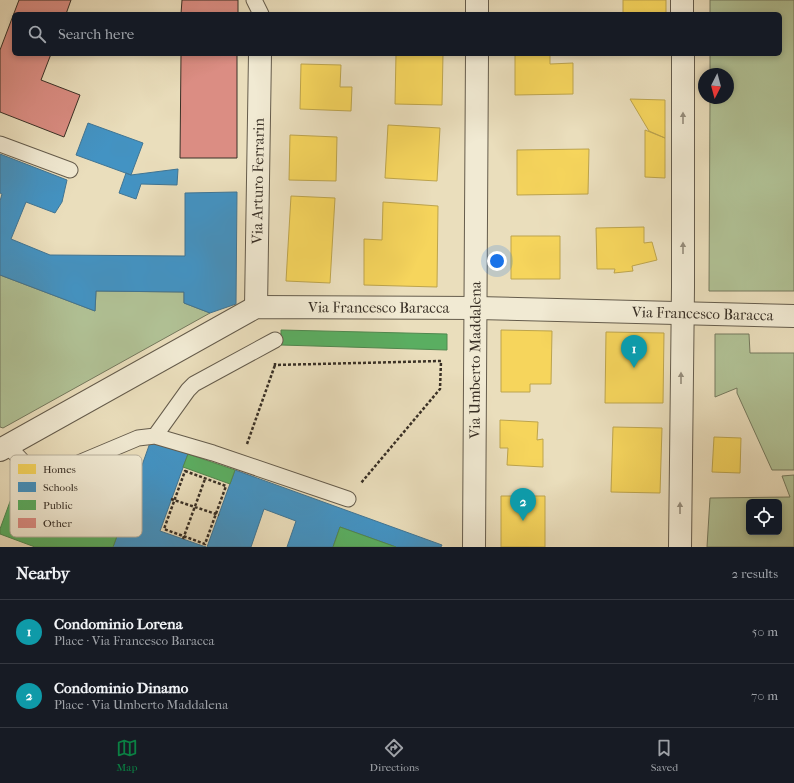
<!DOCTYPE html>
<html lang="en">
<head>
<meta charset="utf-8">
<style>
  body { margin:0; font-family:"IM FELL French Canon",serif; background:#20242c; color:#f1f3f6 }
  .controls { position:absolute; right:12px; bottom:12px; display:grid; overflow:hidden; border-radius:6px; box-shadow:0 2px 6px #0003 }
  .controls button { width:36px; height:36px; display:grid; place-items:center; padding:0; border:0; border-bottom:1px solid #363941; background:#171b24; color:#f1f3f6; font:20px sans-serif }
  .compass { position:absolute; left:698px; top:68px; width:36px; height:36px; border-radius:50%; background:#171b24; box-shadow:0 2px 6px #0003; rotate:186deg }
  .you { position:absolute; left:497px; top:261px; width:14px; height:14px; margin:-10px; border:3px solid #fff; border-radius:50%; background:#1a73e8; box-shadow:0 0 0 6px #1a73e833 }
  .badge { display:grid; place-items:center; width:26px; height:26px; border-radius:50%; background:#0b8043; color:#fff; font-size:13px; font-weight:700 }
  .pin { position:absolute; translate:-50% -33px; filter:drop-shadow(0 1px 2px #0008) }
  .pin::after { content:''; position:absolute; top:21px; width:14px; height:12px; background:inherit; clip-path:polygon(0 0,100% 0,50% 100%) }
  .list { margin:0; padding:0; list-style:none }
  h2 { display:flex; justify-content:space-between; align-items:center; height:52px; margin:0; padding:0 16px; font-size:17px }
  h2 small { font-size:13px; font-weight:400; color:#9ea1a6 }
  .list li { display:grid; grid-template-columns:26px 1fr auto; gap:12px; align-items:center; box-sizing:border-box; height:64px; padding:0 16px; border-top:1px solid #363941 }
  .list b { display:block; font-size:15px; white-space:nowrap }
  .list p { margin:0; font-size:13px; white-space:nowrap; color:#9ea1a6 }
  .list em { font-size:13px; font-style:normal; color:#9ea1a6 }
  .icon { flex:none; width:22px; height:22px; fill:none; stroke:currentColor; stroke-width:2; stroke-linecap:round; stroke-linejoin:round }
  .map { position:relative; flex:none; width:794px; height:547px; overflow:hidden }
  .search { position:absolute; background:#171b24; box-shadow:0 2px 6px #0003; left:12px; right:12px; top:12px; height:44px; display:flex; align-items:center; gap:10px; box-sizing:border-box; padding:0 14px; border-radius:6px; color:#9ea1a6; font-size:15px }
  .sheet { height:180px; background:#171b24 }
  nav { display:flex; justify-content:space-around; align-items:center; box-sizing:border-box; height:56px; border-top:1px solid #363941; background:#171b24; font-size:11px; color:#9ea1a6 }
  nav a { display:grid; justify-items:center; gap:2px }
  nav .on { color:#0b8043 }
  .map>svg:first-child { display:block }
  .green { fill:#b1c296; stroke:#75795e; fill-rule:evenodd }
  .homes { fill:#f6d55c; stroke:#bda44c }
  .schools { fill:#4393c3; stroke:#407594 }
  .public { fill:#5aae61; stroke:#50884f }
  .building { fill:#db8d83; stroke:#393026 }
  .lines { fill:none; stroke-linecap:round; stroke-linejoin:round }
  .lane-casing { stroke:#655c4c; stroke-width:17 }
  .street-casing { stroke:#655c4c; stroke-width:24 }
  .path { stroke:#393026; stroke-width:2.5; stroke-dasharray:3 2; stroke-linecap:butt }
  .lane { stroke:#f1ead3; stroke-width:15 }
  .street { stroke:#f1ead3; stroke-width:22 }
  .oneway { fill:#958d7c }
  .labels { text-anchor:middle; stroke-width:4; stroke-linejoin:round; paint-order:stroke }
  .street-label { font-size:15px; fill:#393026; stroke:#f1ead3 }
  .key { fill:#f1ead3; stroke:#bab29f; stroke-width:1 }
  .key-label { font-size:11px; fill:#393026 }
</style>
</head>
<body>
<div class="map">
<svg width="794" height="547" viewBox="0 0 794 547">
  <rect width="100%" height="100%" fill="#eadebc"/>
  <filter id="stains"><feTurbulence type="fractalNoise" baseFrequency=".005" numOctaves="4"/><feColorMatrix values="0 0 0 0 .2 0 0 0 0 .09 0 0 0 0 .02 0 0 0 .5 -.17"/></filter>
  <radialGradient id="worn" r=".72"><stop offset=".6" stop-color="#630" stop-opacity="0"/><stop offset="1" stop-color="#630" stop-opacity=".3"/></radialGradient>
  <path class="green" d="M710 0H794V291H709L710 98H728V74H710V54H780V14H710Z
    M0 275 95 311 96 291 184 292V303L210 313 3 428 0 427Z
    M715 334H749L750 353H794V470H772L737 393V388L715 397Z
    M794 475V547H707L710 498 790 497 782 476ZM749 502H779V532H749Z"/>
  <path class="homes" d="M623 0H666V14H623Z
    M396 54H443L442 105 395 104Z
    M515 54H550V64L573 63V94L515 95Z
    M301 64 341 65 340 87H352L351 111 300 109Z
    M630 99 665 100V138L649 131Z
    M388 125 440 128 437 181 385 178Z
    M645 130 665 138V178L645 177Z
    M290 135 337 137 336 181 289 180Z
    M589 149 588 194 517 195V150Z
    M291 196 335 198 330 283 286 281Z
    M383 202 438 206 437 287 364 285V239L382 240Z
    M644 227V243L652 242 657 260 632 266 633 271 614 273 615 269H597L596 228Z
    M511 236H560V279H511Z
    M501 330 552 331 551 384H530V392H501Z
    M606 332 664 333 663 403H605Z
    M500 420 538 422 537 440 543 439V467L507 465 508 448H500Z
    M613 427 662 428 660 493 611 492Z
    M714 437 741 438 740 473 712 472Z
    M501 496H545V547H501Z"/>
  <path class="schools" d="M88 123 143 143 131 175 76 155Z
    M0 154 67 180 62 202 55 213 26 202 11 239 50 255 185 256V193L237 192 236 304 210 313 184 303V292L96 291 95 311 0 275V201L2 194 0 193Z
    M178 169 177 185 141 184 136 199 119 193 126 173 131 175Z
    M151 440 188 454 160 531 206 547H113Z
    M235 470 442 545 441 547H396L340 527 333 547H287L296 521 264 509 251 547H207Z"/>
  <path class="public" d="M281 330 447 334V350L281 345Z
    M188 454 235 470 230 484 183 467Z
    M15 488 70 508 74 495 113 509 112 512 124 517 113 547H35L0 534V529Z
    M340 527 396 547H333Z"/>
  <path class="building" d="M19 0H71L66 14H14V54H51L41 80 80 95 64 137 0 112V50Z
    M182 0H238V14H181Z
    M181 54H237V158H180Z"/>
  <g class="lines">
    <g class="lane-casing">
      <path id="lane" d="M254 0 261 14
        M0 144 70 170
        M155 436 188 390 194 384 275 340
        M7 445 27 466 39 470 52 471 69 467 138 438 155 436 213 453 348 499"/>
    </g>
    <g class="street-casing">
      <g id="street">
        <path d="M682 0V14"/>
        <path d="M477 14V0"/>
        <path id="s1" d="M256 307 260 54"/>
        <path id="s2" d="M0 450 256 307 477 308 794 316"/>
        <path id="s3" d="M474 547 477 54"/>
        <path d="M680 547 683 287V54"/>
      </g>
    </g>
    <path class="path" d="M275 363V365L441 361 440 389 361 483
      M247 444 275 365
      M185 471 226 486 205 544 164 529Z
      M171 499 219 515
      M183 539 205 479"/>
    <use href="#lane" class="lane"/>
    <use href="#street" class="street"/>
  </g>
  <defs><path id="oneway-solid" d="M-6-.8H1V-3.2L6.5 0L1 3.2V.8H-6Z"/></defs>
  <g class="oneway">
    <use href="#oneway-solid" transform="translate(683 118) rotate(-90)"/>
    <use href="#oneway-solid" transform="translate(683 248) rotate(-90)"/>
    <use href="#oneway-solid" transform="translate(681 378) rotate(-90)"/>
    <use href="#oneway-solid" transform="translate(680 508) rotate(-90)"/>
  </g>
  <g class="labels">
    <g class="street-label">
      <text dy="5" stroke="none"><textPath href="#s1" startOffset="126">Via Arturo Ferrarin</textPath></text>
      <text dy="5" stroke="none"><textPath href="#s2" startOffset="416">Via Francesco Baracca</textPath></text>
      <text dy="5" stroke="none"><textPath href="#s2" startOffset="740">Via Francesco Baracca</textPath></text>
      <text dy="5" stroke="none"><textPath href="#s3" startOffset="187">Via Umberto Maddalena</textPath></text>
    </g>
  </g>
  <rect x="10" y="455" width="132" height="82" rx="6" class="key"/>
  <rect x="18" y="464" width="18" height="10" fill="#f6d55c"/>
  <rect x="18" y="482" width="18" height="10" fill="#4393c3"/>
  <rect x="18" y="500" width="18" height="10" fill="#5aae61"/>
  <rect x="18" y="518" width="18" height="10" fill="#db8d83"/>
  <g class="key-label">
    <text x="43" y="473">Homes</text>
    <text x="43" y="491">Schools</text>
    <text x="43" y="509">Public</text>
    <text x="43" y="527">Other</text>
  </g>
  <rect width="100%" height="100%" filter="url(#stains)"/>
  <rect width="100%" height="100%" fill="url(#worn)"/>
</svg>
<div class="controls">
<button><svg class="icon" aria-label="locate" viewBox="0 0 24 24"><circle cx="12" cy="12" r="6"/><path d="M12 2v4M12 18v4M2 12h4M18 12h4"/></svg></button>
</div>
<svg class="compass" viewBox="-18 -18 36 36"><path d="M0-13l5 13h-10z" fill="#e53935"/><path d="M0 13l5-13h-10z" fill="#9ea1a6"/></svg>
<div class="you"></div>
<div class="pin badge" style="left:634px;top:368px;background:#0f9aa8">1</div>
<div class="pin badge" style="left:523px;top:521px;background:#0f9aa8">2</div>
<div class="search"><svg class="icon" aria-label="search" viewBox="0 0 24 24"><circle cx="10" cy="10" r="6"/><path d="M15 15l6 6"/></svg>Search here</div>
</div>
<section class="sheet">
<h2>Nearby<small>2 results</small></h2>
<ul class="list">
<li><span class="badge" style="background:#0f9aa8">1</span><div><b>Condominio Lorena</b><p>Place · Via Francesco Baracca</p></div><em>50 m</em></li>
<li><span class="badge" style="background:#0f9aa8">2</span><div><b>Condominio Dinamo</b><p>Place · Via Umberto Maddalena</p></div><em>70 m</em></li>
</ul>
</section>
<nav>
<a class="on"><svg class="icon" aria-label="map" viewBox="0 0 24 24"><path d="M3 6l6-2 6 2 6-2v14l-6 2-6-2-6 2zM9 4v14M15 6v14"/></svg>Map</a>
<a><svg class="icon" aria-label="directions" viewBox="0 0 24 24"><path d="M12 3l9 9-9 9-9-9zM9 14v-3h6M13 9l2 2-2 2"/></svg>Directions</a>
<a><svg class="icon" aria-label="saved" viewBox="0 0 24 24"><path d="M7 4h10v16l-5-4-5 4z"/></svg>Saved</a>
</nav>
</body>
</html>
